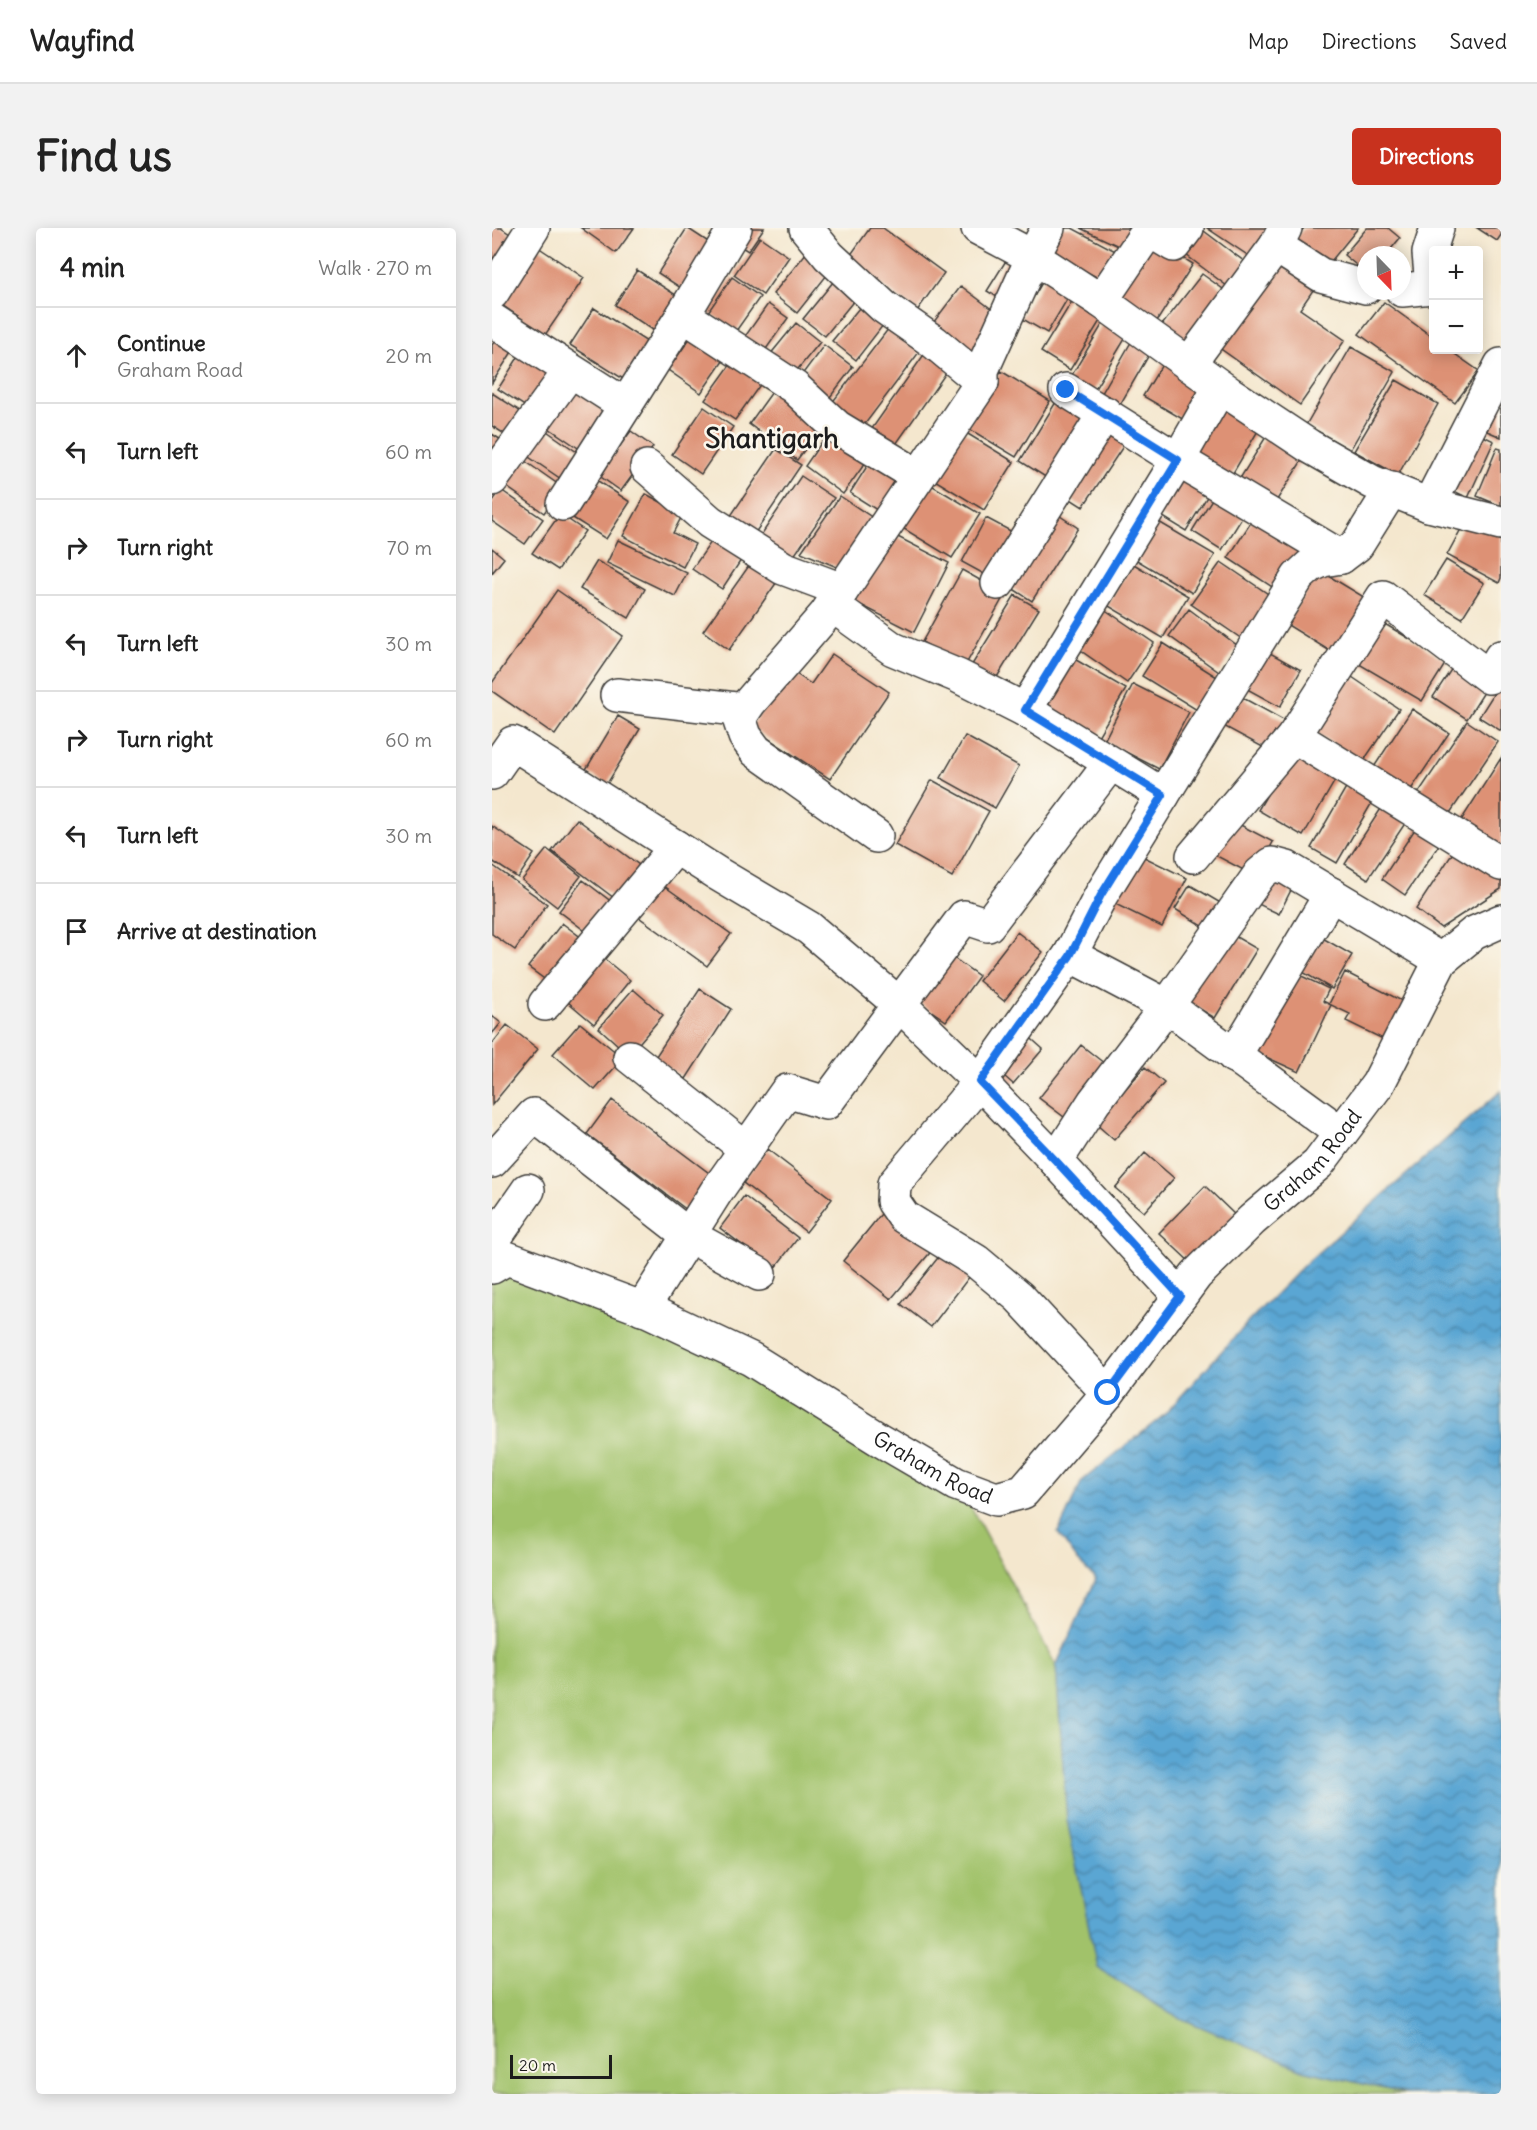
<!DOCTYPE html>
<html lang="en">
<head>
<meta charset="utf-8">
<style>
  body { margin:0; font-family:Delius,sans-serif; background:#f2f2f2; color:#222 }
  .controls { position:absolute; right:18px; top:18px; display:grid; overflow:hidden; border-radius:6px; box-shadow:0 3px 15px #0003 }
  .controls button { width:54px; height:54px; display:grid; place-items:center; padding:0; border:0; border-bottom:2px solid #e0e0e0; background:#fff; color:#222; font:30px sans-serif }
  .compass { position:absolute; left:865px; top:18px; width:54px; height:54px; border-radius:50%; background:#fff; box-shadow:0 3px 15px #0003; rotate:157deg }
  .scale { position:absolute; left:18px; bottom:15px; width:102px; box-sizing:border-box; padding-left:6px; border:3px solid #1c1c1c; border-top:0; font-size:16px; line-height:21px; white-space:nowrap; color:#1c1c1c; -webkit-text-stroke:4px #fbf7ec; paint-order:stroke }
  .stop { position:absolute; width:18px; height:18px; margin:-14px; border:4px solid #1a73e8; border-radius:50%; background:#fff }
  .stop.end { background:#1a73e8; border-color:#fff; box-shadow:0 2px 6px #0008 }
  .list { margin:0; padding:0; list-style:none }
  h2 { display:flex; justify-content:space-between; align-items:center; height:78px; margin:0; padding:0 24px; font-size:26px }
  h2 small { font-size:20px; font-weight:400; color:#767676 }
  .list li { display:grid; grid-template-columns:39px 1fr auto; gap:18px; align-items:center; box-sizing:border-box; height:96px; padding:0 24px; border-top:2px solid #e0e0e0 }
  .list b { display:block; font-size:22px; white-space:nowrap }
  .list p { margin:0; font-size:20px; white-space:nowrap; color:#767676 }
  .list em { font-size:20px; font-style:normal; color:#767676 }
  .icon { flex:none; width:33px; height:33px; fill:none; stroke:currentColor; stroke-width:2; stroke-linecap:round; stroke-linejoin:round }
  .map { position:relative; flex:none; width:1009px; height:1866px; overflow:hidden; border-radius:6px }
  header { display:flex; align-items:center; gap:36px; box-sizing:border-box; height:84px; padding:0 30px; background:#fff; border-bottom:2px solid #e0e0e0 }
  header strong { font-size:28px }
  nav { display:flex; gap:33px; margin-inline-start:auto; font-size:21px }
  .intro { display:flex; align-items:center; justify-content:space-between; box-sizing:border-box; height:144px; padding:0 36px }
  h1 { margin:0; font-size:42px }
  .button { padding:15px 27px; border-radius:6px; background:#c8321e; color:#fff; font-size:21px; font-weight:700 }
  main { display:flex; gap:36px; padding:0 36px }
  aside { flex:1; background:#fff; border-radius:6px; box-shadow:0 3px 15px #0003 }
  .map>svg:first-child { display:block }
  .grass { fill:#a1c26a; stroke:#5e6f43; stroke-width:1.5 }
  .water { fill:url(#water-waves); stroke:#3b6178; stroke-width:1.5 }
  .building { fill:#dd9174 }
  .lines { fill:none; stroke-linecap:round; stroke-linejoin:round }
  .minor-casing { stroke:#3c3a37; stroke-width:36 }
  .minor { stroke:#fff; stroke-width:33 }
  .route { stroke:#1a73e8; stroke-width:8 }
  .labels { text-anchor:middle; stroke-width:5; stroke-linejoin:round; paint-order:stroke }
  .street-label { font-size:21px; fill:#1c1c1c; stroke:#fbf7ec }
  .district-label { font-size:27px; font-weight:bold; fill:#1c1c1c; stroke:#fbf7ec }
</style>
</head>
<body>
<header>
<strong>Wayfind</strong>
<nav><a>Map</a><a>Directions</a><a>Saved</a></nav>
</header>
<div class="intro"><h1>Find us</h1><a class="button">Directions</a></div>
<main>
<aside>
<h2>4 min<small>Walk · 270 m</small></h2>
<ul class="list">
<li><svg class="icon" aria-label="ahead" viewBox="0 0 24 24"><path d="M12 20V5M6 11l6-6 6 6"/></svg><div><b>Continue</b><p>Graham Road</p></div><em>20 m</em></li>
<li><svg class="icon" aria-label="left" viewBox="0 0 24 24"><path d="M17 20v-9H6M10 6l-5 5 5 5"/></svg><div><b>Turn left</b></div><em>60 m</em></li>
<li><svg class="icon" aria-label="right" viewBox="0 0 24 24"><path d="M7 20v-9h11M14 6l5 5-5 5"/></svg><div><b>Turn right</b></div><em>70 m</em></li>
<li><svg class="icon" aria-label="left" viewBox="0 0 24 24"><path d="M17 20v-9H6M10 6l-5 5 5 5"/></svg><div><b>Turn left</b></div><em>30 m</em></li>
<li><svg class="icon" aria-label="right" viewBox="0 0 24 24"><path d="M7 20v-9h11M14 6l5 5-5 5"/></svg><div><b>Turn right</b></div><em>60 m</em></li>
<li><svg class="icon" aria-label="left" viewBox="0 0 24 24"><path d="M17 20v-9H6M10 6l-5 5 5 5"/></svg><div><b>Turn left</b></div><em>30 m</em></li>
<li><svg class="icon" aria-label="arrive" viewBox="0 0 24 24"><path d="M6 21V4h12l-3 4 3 4H6"/></svg><div><b>Arrive at destination</b></div></li>
</ul>
</aside>
<div class="map">
<svg width="1009" height="1866" viewBox="0 0 1009 1866">
  <defs>
    <pattern id="water-waves" width="16" height="10" patternUnits="userSpaceOnUse" patternTransform="scale(1.5)"><rect width="16" height="10" fill="#5aa6d3"/><path d="M0 5q4-4 8 0t8 0" fill="none" stroke="#4a86aa"/></pattern>
  </defs>
  <rect width="100%" height="100%" fill="#fbf7ec"/>
  <filter id="ink" filterUnits="userSpaceOnUse"><feTurbulence type="fractalNoise" baseFrequency=".0167" numOctaves="2"/><feDisplacementMap in="SourceGraphic" scale="12" xChannelSelector="R" yChannelSelector="G"/><feConvolveMatrix kernelMatrix="1 2 1 2 8 2 1 2 1" color-interpolation-filters="sRGB"/></filter>
  <filter id="wash" filterUnits="userSpaceOnUse"><feTurbulence type="fractalNoise" baseFrequency=".008" numOctaves="4" result="noise"/><feDisplacementMap in="SourceGraphic" scale="24" xChannelSelector="R" yChannelSelector="G"/><feGaussianBlur stdDeviation="1.35" result="paint"/><feColorMatrix in="noise" values="0 0 0 0 0 0 0 0 0 0 0 0 0 0 0 0 0 1.4 0 .05"/><feComposite in="paint" operator="in"/></filter>
  <g filter="url(#wash)">
    <rect width="100%" height="100%" fill="#f4e7ce"/>
    <path class="grass" d="M13 1037 262 1141 475 1272 564 1438 575 1592 679 1786 811 1842 915 1866H0V1046Z"/>
    <path class="water" d="M1009 863V1866H915L811 1842 679 1786 605 1739 575 1592 564 1438 604 1351 586 1333 566 1305 590 1253 672 1187 757 1093 813 1036Z"/>
    <g id="blocks">
      <path class="building" d="M0 0H9L28 13 0 53Z
        M89 0H142L124 25Z
        M195 0 221 17 192 62 166 45Z
        M249 0H272L256 23 240 13Z
        M378 0H391L452 45 425 83 355 32Z
        M560 0H580L631 27 616 55 549 20Z
        M588 0H645L635 22Z
        M708 0 757 37 739 61 686 21Z
        M715 0H775L766 34Z
        M812 0H866L831 43 798 17Z
        M875 0H896L908 10 894 27H874V45L852 27Z
        M985 0H1009V7L1005 13Z
        M268 9 297 29 271 67 242 47Z
        M658 9 701 36 665 93 622 65Z
        M46 19 92 50 53 107 7 75Z
        M315 24 339 42 305 85 281 66Z
        M791 26 828 52 808 81 853 112 808 177 726 119Z
        M515 31 534 42 515 75 495 63Z
        M145 42 190 71 167 106 123 77Z
        M710 46 738 66 699 118 670 97Z
        M346 48 368 65 333 108 311 91Z
        M554 48 580 63 555 105 529 90Z
        M240 49 268 69 244 103 216 84Z
        M469 58 510 89 483 126 441 95Z
        M585 65 614 83 578 142 549 124Z
        M372 74 395 92 364 132 340 113Z
        M892 74 942 110V122H957L987 143 963 175 867 106Z
        M276 76 296 90 272 124 252 110Z
        M102 80 163 119 139 156 78 117Z
        M616 87 639 101 598 169 575 155Z
        M403 92 434 115 367 204 336 180Z
        M304 95 328 114 301 147 277 128Z
        M205 100 238 123 209 165 176 142Z
        M8 105 25 116 0 155V117Z
        M642 109 661 120 625 182 606 172Z
        M332 117 361 139 335 173 306 152Z
        M438 118 461 135 395 229 372 212Z
        M859 119 903 144 858 222 814 197Z
        M32 120 71 145 45 186 6 161Z
        M246 126 275 147 243 192 213 172Z
        M674 130 722 158 699 196 651 168Z
        M509 143 558 173 524 229 474 199Z
        M83 150 128 180 95 226 51 196Z
        M904 152 946 176 906 247 862 223Z
        M285 157 334 193 305 232 257 196Z
        M570 164 606 186 563 255 528 233Z
        M0 165 37 189 22 212 0 198Z
        M1009 170V209L995 203Z
        M731 173 770 196 734 257 695 233Z
        M212 179 241 199 209 246 180 226Z
        M611 195 636 211 591 279 566 263Z
        M49 199 92 229 75 255 31 225Z
        M340 199 379 227 351 266 313 238Z
        M139 203 161 219 129 263 106 247Z
        M471 203 522 234 492 282 441 251Z
        M777 204 814 226 778 283 742 260Z
        M985 205 1002 213 976 270 960 262Z
        M0 206 17 217 0 243Z
        M1005 220 1009 221V278L985 268Z
        M284 221 309 237 259 311 234 295Z
        M30 231 70 259 52 285 12 257Z
        M379 232 418 256 396 289 358 265Z
        M691 240 721 259 694 303 663 284Z
        M97 247 138 274 114 311 73 285Z
        M309 248 342 270 297 335 265 313Z
        M431 252 488 286 460 330 404 296Z
        M9 262 51 291 33 316 0 293V274Z
        M725 263 755 282 730 322 700 303Z
        M154 266 191 286 181 305 203 316 191 339 131 308Z
        M348 268 390 296 357 344 309 324Z
        M556 280 586 300 540 373 509 353Z
        M68 286 93 303 66 342 40 325Z
        M763 288 816 322 788 364 736 330Z
        M494 290 528 308 503 352 470 334Z
        M660 290 723 327 700 365 638 328Z
        M975 290 1009 302V350L1007 355 955 327Z
        M226 304 255 323 230 361 200 341Z
        M396 304 457 335 422 404 361 373Z
        M126 312 195 345 183 368 115 335Z
        M0 320 12 330 0 345Z
        M266 325 292 344 237 422 211 403Z
        M954 332 992 355 970 390 932 367Z
        M105 333 153 361 137 390 88 361Z
        M729 334 782 370 753 413 699 376Z
        M640 335 696 368 671 410 615 377Z
        M470 342 513 366 473 438 430 414Z
        M827 342 880 374 846 428 794 396Z
        M65 362 131 408 63 507 0 463V455Z
        M523 367 547 381 502 454 478 440Z
        M609 379 662 415 635 455 582 418Z
        M697 381 746 418 727 444 677 408Z
        M886 392 955 433 930 473 862 433Z
        M671 415 725 449 705 482 650 448Z
        M767 419 809 442 788 479 746 456Z
        M340 426 397 464 338 551 259 499 298 442 319 456Z
        M579 429 634 461 605 510 550 478Z
        M962 437 996 458 975 491 941 469Z
        M857 447 907 481 870 535 820 502Z
        M1009 454V503L987 489Z
        M641 456 697 484 667 541 612 513Z
        M742 465 795 494 778 523 726 495Z
        M920 481 957 505 918 563 882 539Z
        M126 488 148 501 115 556 93 543Z
        M975 493 1006 514 956 588 925 567Z
        M473 508 527 538 503 580 449 550Z
        M800 524 845 549 811 608 766 582Z
        M1009 530V620L968 594Z
        M440 552 497 583 460 649 403 617Z
        M856 556 882 571 845 635 819 620Z
        M892 576 916 591 876 651 853 636Z
        M85 591 151 640 126 673 60 623Z
        M737 591 781 614 763 648 719 625Z
        M0 598 42 626 26 650 0 633Z
        M925 598 949 614 913 667 890 651Z
        M968 614 1009 641V661L949 700 924 681Z
        M55 621 89 648 65 679 30 652Z
        M642 624 695 650 670 699 617 673Z
        M0 637 55 676 23 722 0 706Z
        M777 638 804 652 787 686 760 673Z
        M161 650 239 706 215 738 137 682Z
        M91 652 125 678 101 709 67 683Z
        M698 657 737 680 722 705 683 681Z
        M70 695 95 714 62 758 36 739Z
        M732 702 765 721 723 790 691 771Z
        M525 704 551 724 512 773 487 753Z
        M822 705 860 727 840 761 802 739Z
        M104 724 138 752 102 796 69 768Z
        M453 724 487 748 454 793 421 770Z
        M799 743 837 761 831 773 839 777 807 844 761 823Z
        M853 744 916 776 897 814 854 793 858 786 837 776Z
        M141 761 171 787 137 827 107 800Z
        M208 761 239 781 194 851 162 831Z
        M0 788 9 795 0 806Z
        M88 795 131 830 103 862 61 826Z
        M15 797 46 821 0 877V816Z
        M533 805 551 821 521 856 503 840Z
        M589 817 622 843 580 895 547 870Z
        M653 839 672 855 622 912 603 895Z
        M120 872 225 951 199 985 95 906Z
        M275 921 340 971 314 1004 250 954Z
        M653 925 682 950 652 984 623 960Z
        M713 958 744 988 699 1035 667 1005Z
        M252 968 306 1010 282 1041 228 1000Z
        M393 981 442 1020 399 1071 351 1033Z
        M449 1026 478 1048 439 1099 409 1076Z"/>
    </g>
  </g>
  <g filter="url(#ink)">
    <use href="#blocks" fill-opacity="0" stroke="#3c3a37" stroke-width="1.5"/>
    <g class="lines">
      <g class="minor-casing">
        <g id="minor">
          <path d="M314 0 337 28 392 79 442 114 490 154"/>
          <path d="M486 0 541 29 556 0"/>
          <path d="M784 18 829 47 874 59"/>
          <path d="M910 62 940 59 937 25 945 0"/>
          <path d="M0 65 41 0"/>
          <path d="M609 73 657 2 682 17 695 0"/>
          <path d="M191 87 302 159 345 199 426 248"/>
          <path d="M0 92 133 177"/>
          <path d="M697 136 784 18 793 0"/>
          <path d="M574 162 686 232 849 329"/>
          <path d="M155 239 218 294 291 340 350 362"/>
          <path d="M0 251 78 143"/>
          <path d="M71 276 191 87 243 0"/>
          <path d="M937 277 1009 137"/>
          <path d="M506 355 613 185"/>
          <path d="M340 377 401 421 466 448 533 482 671 567 609 667 578 727"/>
          <path d="M125 467 252 482"/>
          <path d="M533 482 686 232 728 159"/>
          <path d="M802 508 1009 636"/>
          <path d="M0 545 21 515 226 646 317 700 407 776 488 854 564 933 688 1068"/>
          <path d="M671 567 806 349 818 338 831 332 849 329 865 317 900 261"/>
          <path d="M384 608 264 523 253 508 247 490 258 474 334 386 490 154V142L541 29 609 73 737 165 817 218 880 254 937 277 1009 295"/>
          <path d="M701 628 802 508 891 369 997 449 1009 429"/>
          <path d="M53 776 184 619"/>
          <path d="M742 828 839 666"/>
          <path d="M138 829 254 921"/>
          <path d="M0 933 42 887 196 1007 267 1046"/>
          <path d="M564 933 602 874 675 778 768 646 780 636 795 640 949 732"/>
          <path d="M0 1025 4 1008 36 962"/>
          <path id="s1" d="M0 1039 15 1030 157 1083 259 1131 387 1211 464 1256 504 1271 531 1264 616 1165 704 1047 760 992 826 936 886 856 949 732 982 705 1009 693"/>
          <path d="M150 1081 224 964 295 863 334 875 472 689 496 697 618 536"/>
          <path d="M616 1165 527 1069 484 1033 412 989 401 973 402 956 488 854 578 727 675 778 849 905"/>
        </g>
      </g>
      <use href="#minor" class="minor"/>
    </g>
  </g>
  <g class="lines" filter="url(#ink)">
    <path class="route" d="M574 162 686 232 533 482 671 567 609 667 578 728 488 854 564 933 688 1068 616 1165"/>
  </g>
  <g class="labels">
    <g class="street-label">
      <text dy="7" stroke="none"><textPath href="#s1" startOffset="1034">Graham Road</textPath></text>
      <text dy="7" stroke="none"><textPath href="#s1" startOffset="494">Graham Road</textPath></text>
    </g>
    <g class="district-label">
      <text x="280" y="220">Shantigarh</text>
    </g>
  </g>
</svg>
<div class="controls">
<button>+</button>
<button>−</button>
</div>
<svg class="compass" viewBox="-18 -18 36 36"><path d="M0-13l5 13h-10z" fill="#e53935"/><path d="M0 13l5-13h-10z" fill="#767676"/></svg>
<div class="scale">20 m</div>
<div class="stop" style="left:616px;top:1165px"></div>
<div class="stop end" style="left:574px;top:162px"></div>
</div>
</main>
</body>
</html>
